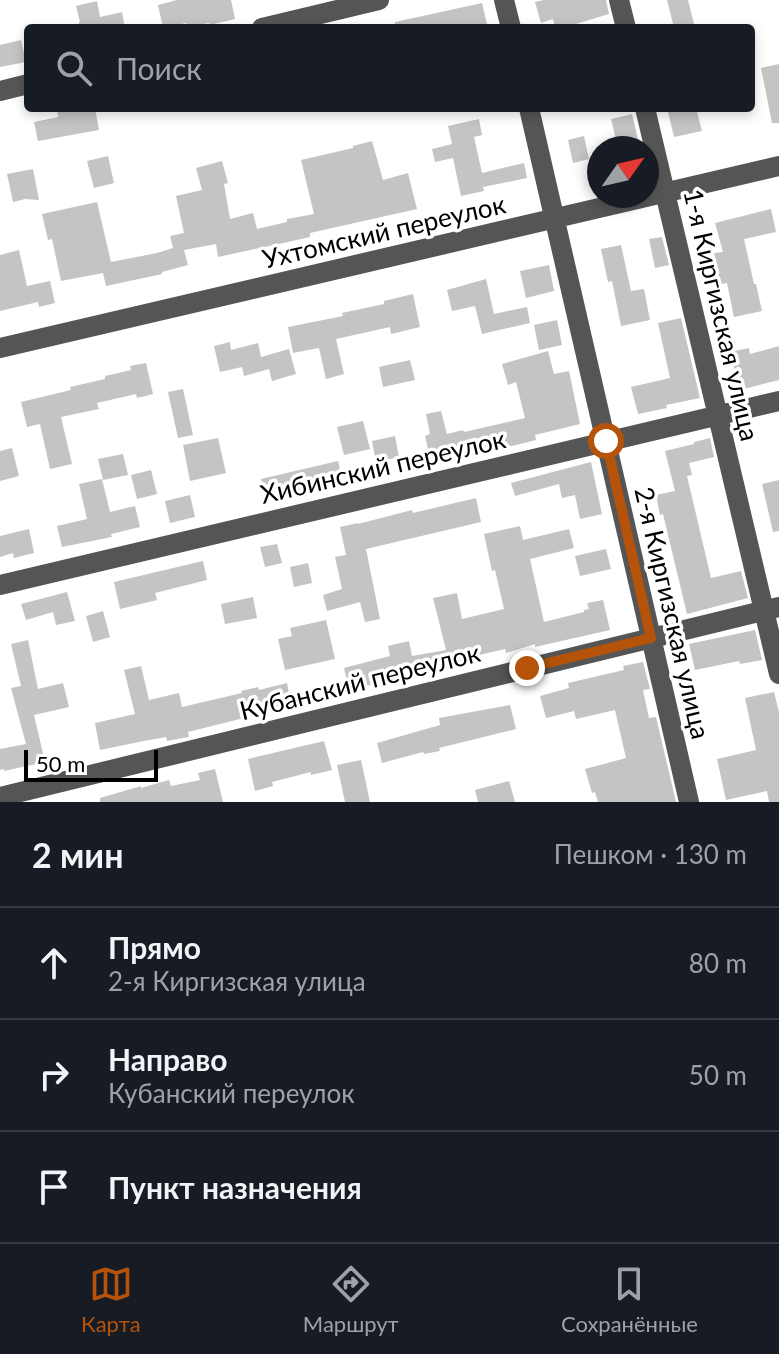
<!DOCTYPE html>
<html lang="ru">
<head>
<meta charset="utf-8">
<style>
  body { margin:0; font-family:Lato,sans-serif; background:#242831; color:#f1f3f6 }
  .compass { position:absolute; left:587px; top:136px; width:72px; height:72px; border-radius:50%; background:#171b24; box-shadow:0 4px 12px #0003; rotate:56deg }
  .scale { position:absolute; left:24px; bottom:20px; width:134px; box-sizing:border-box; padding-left:8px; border:4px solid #000; border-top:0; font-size:22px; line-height:28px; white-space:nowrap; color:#000; -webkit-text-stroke:6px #fff; paint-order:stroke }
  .stop { position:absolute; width:24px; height:24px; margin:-18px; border:6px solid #b45309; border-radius:50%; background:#fff }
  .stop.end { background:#b45309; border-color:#fff; box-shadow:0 2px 8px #0008 }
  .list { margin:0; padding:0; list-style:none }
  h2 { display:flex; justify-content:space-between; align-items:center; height:104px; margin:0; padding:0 32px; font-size:34px }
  h2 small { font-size:26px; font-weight:400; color:#9ea1a6 }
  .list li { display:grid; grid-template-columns:52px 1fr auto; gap:24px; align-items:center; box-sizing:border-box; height:112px; padding:0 32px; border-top:2px solid #363941 }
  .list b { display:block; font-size:30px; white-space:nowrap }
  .list p { margin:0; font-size:26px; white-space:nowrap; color:#9ea1a6 }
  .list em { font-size:26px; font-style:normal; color:#9ea1a6 }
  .icon { flex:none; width:44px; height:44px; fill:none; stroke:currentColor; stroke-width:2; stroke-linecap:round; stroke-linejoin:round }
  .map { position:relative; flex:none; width:779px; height:802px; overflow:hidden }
  .search { position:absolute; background:#171b24; box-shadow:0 4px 12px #0003; left:24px; right:24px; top:24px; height:88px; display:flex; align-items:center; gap:20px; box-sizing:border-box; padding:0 28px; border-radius:8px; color:#9ea1a6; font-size:30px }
  .sheet { height:440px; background:#171b24 }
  nav { display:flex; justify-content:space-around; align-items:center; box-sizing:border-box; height:112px; border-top:2px solid #363941; background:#171b24; font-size:22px; color:#9ea1a6 }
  nav a { display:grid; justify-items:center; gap:4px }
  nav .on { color:#b45309 }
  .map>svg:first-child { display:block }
  .building { fill:#c4c4c4 }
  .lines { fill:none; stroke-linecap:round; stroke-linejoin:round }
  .minor { stroke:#555; stroke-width:20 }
  .route { stroke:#b45309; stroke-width:10 }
  .labels { text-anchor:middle; stroke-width:7; stroke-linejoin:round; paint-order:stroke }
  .street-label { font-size:26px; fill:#000; stroke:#fff }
</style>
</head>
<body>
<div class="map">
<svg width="779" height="802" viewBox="0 0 779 802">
  <rect width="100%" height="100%" fill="#fff"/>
  <path class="building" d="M177 0H231L235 19 210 25 209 23 187 27 186 23 163 28 158 5Z
    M544 0H606L609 14 576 24 577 28H555L553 19 541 23 535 2Z
    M667 0H688L695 28H674Z
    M97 1 100 17 122 12 125 28H79V22H80L76 6Z
    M482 3 488 28H395V22Z
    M21 40 26 62 0 67V45Z
    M779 64V123H772L761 68Z
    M57 108H95L99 130 38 141 34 122 58 117Z
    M667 108H696L702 131 674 137Z
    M632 114 640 148H618L611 119Z
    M479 119 482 135 474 137 482 173 524 163 527 178 483 187 484 191 461 196 453 158 435 162 432 149 452 144 448 126Z
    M584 136 589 159 573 163 568 140Z
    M372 141 383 180 408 173 417 209 310 233V237L288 242 218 257 216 244 184 250 188 265 162 272V274L106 286 103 273 61 281 52 239 48 240 42 214 97 202 111 262 157 253 173 248 170 236 184 233 176 196 202 190 196 168 222 161 228 183 224 184 230 219 253 213 257 229 287 222V219L314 214 301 160 353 148V146Z
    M108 156 114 183 94 188 87 161Z
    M33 169 39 200 25 199 13 202 7 174Z
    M771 209 776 232 744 239 754 284H756L762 311 734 317 727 283 713 286 709 267 717 265 714 253 723 252 715 223Z
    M662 237 669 265 655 268 649 239Z
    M621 245 631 291 644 289 650 320 621 326 612 281 608 282 601 249Z
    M19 250 27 286 50 281 55 303 39 307 38 302 0 311V255Z
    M549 265 554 291 526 298 520 271Z
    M486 279 494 314 527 307 530 323 482 334 475 306 452 311 447 290Z
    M413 294 420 327 391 334 390 327 336 339 344 374 326 379 319 348 293 353 288 327 343 316 342 313 384 304V301Z
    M681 318 700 398 666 405 667 408 638 414 631 387 670 378 658 323Z
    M557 320 562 345 539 350 534 325Z
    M230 342 231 350 258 343 261 357 289 349 296 374 272 381 269 369 244 376 242 367 220 372 214 346Z
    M779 346V380L740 390 730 352 749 348 750 354Z
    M548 351 554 374 569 371 580 424 535 435 536 440 508 447 507 442 468 451V452L431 462 425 436 430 434 426 414 441 411 447 434 463 430 464 432 525 418 516 382 508 385 502 364Z
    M410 360 415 380 383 387 379 367Z
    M146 363 153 394 137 398 136 394 97 403 99 409 61 417 72 464 50 469 40 424 27 427 21 402 71 390 70 387 105 379V376L131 370 130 366Z
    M183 389 193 435 178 438 168 392Z
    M363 421 370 449 344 455 337 427Z
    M395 436 399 457 376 462 372 441Z
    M218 438 226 473 190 481 183 445Z
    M710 438 714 457 689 463 692 475 687 476 711 578 741 571 748 598 687 614 663 514 660 515 656 495 675 491 665 451 694 444V442Z
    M12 448 19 476 0 481V451Z
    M123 454 128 475 103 480 98 459Z
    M338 461 343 482 266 500 261 479Z
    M591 462 602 514 580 519 575 495 562 498 559 484 515 496 511 483Z
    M151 470 157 494 137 499 131 475Z
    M102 479 110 512 135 506 140 527 111 534 112 537 62 547 57 526 87 519 79 484Z
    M779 480V531L773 532 762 484Z
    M190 495 195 517 170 523 165 501Z
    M476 498 481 522 366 549 380 619 365 622 360 602 327 611 323 595 342 589 335 557 346 555 340 527 358 523V524L412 510 413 513Z
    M520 526 523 540 569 529 574 548 530 559 544 622 584 612V610L589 609 587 603 603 600 610 630 535 647V644L506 653 505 649 471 657V659L446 664 447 669 424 672 349 690 344 668 390 656 388 646 409 641 412 656 446 650 433 598 457 593 462 619 504 609 495 570 492 571 484 534Z
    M29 529 34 553 14 558 13 553 0 557V536Z
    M277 544 282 563 265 567 260 547Z
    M606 549 611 569 580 576 575 556Z
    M203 561 207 580 155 593 157 600 120 609 114 582Z
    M308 563 312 583 294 587 290 567Z
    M67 592 75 621 56 625 53 612 26 620 21 604Z
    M253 597 257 618 225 624 221 604Z
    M103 611 110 637 93 642 86 616Z
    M326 620 335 659 285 670 278 639 292 636 290 628Z
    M755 630 762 660 740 664 739 661 695 670 689 644Z
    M28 640 38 689 63 683 69 707 34 715 45 762 4 771V769L0 770V749L26 744 11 688 21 686 11 644Z
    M643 662 650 689 643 690 649 718 656 717 676 802H598L595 792 592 793 585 769 626 758 615 710 576 719 574 711 546 718 540 696 569 688 568 683 624 670 623 666Z
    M141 666 149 700 179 693 182 707 242 693 241 691 258 687 259 690 287 683 291 704 264 710V712L240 719 188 732 189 737 167 741 166 737 144 741 100 750 95 723 135 714 124 670Z
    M774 692 779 712V802H769L767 791 726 800 717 759 756 750 745 698Z
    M510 705 516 729 439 748 440 751 424 754 423 752 382 763 377 743 440 725 439 718Z
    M324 741 332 770 311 775V772L272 782 273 786 255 791 248 759Z
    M361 760 370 802H345L337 765Z
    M215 769 223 802H100V798L141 786V788L169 780 171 786 200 780 198 773Z
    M509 781 515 802H478L475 790Z"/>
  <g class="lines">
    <path class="minor" d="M504 0 511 28
      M619 0 626 28
      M262 28 379 0
      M0 91 28 84
      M529 108 689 802
      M645 108 779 674
      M0 348 779 166
      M0 585 779 401
      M0 797 779 607"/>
  </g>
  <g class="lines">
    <path class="route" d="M527 668 651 638 606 441"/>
  </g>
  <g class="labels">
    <g class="street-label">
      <text transform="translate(384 232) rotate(-13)" y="9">Ухтомский переулок</text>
      <text transform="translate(721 315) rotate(77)" y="9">1-я Киргизская улица</text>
      <text transform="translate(383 467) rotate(-13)" y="9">Хибинский переулок</text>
      <text transform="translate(672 613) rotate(77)" y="9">2-я Киргизская улица</text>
      <text transform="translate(360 682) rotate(-14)" y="9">Кубанский переулок</text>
    </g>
  </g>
</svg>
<svg class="compass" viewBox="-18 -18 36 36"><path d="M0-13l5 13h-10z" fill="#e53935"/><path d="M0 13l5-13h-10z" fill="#9ea1a6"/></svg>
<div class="scale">50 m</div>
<div class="stop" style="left:606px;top:441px"></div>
<div class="stop end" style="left:527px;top:668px"></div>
<div class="search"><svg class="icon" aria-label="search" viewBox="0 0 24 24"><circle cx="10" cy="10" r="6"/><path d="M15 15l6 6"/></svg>Поиск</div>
</div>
<section class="sheet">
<h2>2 мин<small>Пешком · 130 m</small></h2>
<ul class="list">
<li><svg class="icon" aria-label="ahead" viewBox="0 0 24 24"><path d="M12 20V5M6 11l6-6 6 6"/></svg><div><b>Прямо</b><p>2-я Киргизская улица</p></div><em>80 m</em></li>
<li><svg class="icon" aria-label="right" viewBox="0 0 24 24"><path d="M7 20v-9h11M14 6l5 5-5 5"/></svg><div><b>Направо</b><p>Кубанский переулок</p></div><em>50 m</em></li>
<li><svg class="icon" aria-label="arrive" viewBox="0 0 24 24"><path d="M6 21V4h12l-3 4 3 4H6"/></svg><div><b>Пункт назначения</b></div></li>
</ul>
</section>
<nav>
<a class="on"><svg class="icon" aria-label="map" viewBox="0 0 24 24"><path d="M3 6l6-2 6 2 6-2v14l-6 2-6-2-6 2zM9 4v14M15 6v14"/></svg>Карта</a>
<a><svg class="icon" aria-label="directions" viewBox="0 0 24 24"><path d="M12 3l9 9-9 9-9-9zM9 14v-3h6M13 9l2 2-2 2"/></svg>Маршрут</a>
<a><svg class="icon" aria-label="saved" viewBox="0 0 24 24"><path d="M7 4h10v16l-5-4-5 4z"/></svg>Сохранённые</a>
</nav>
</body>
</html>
